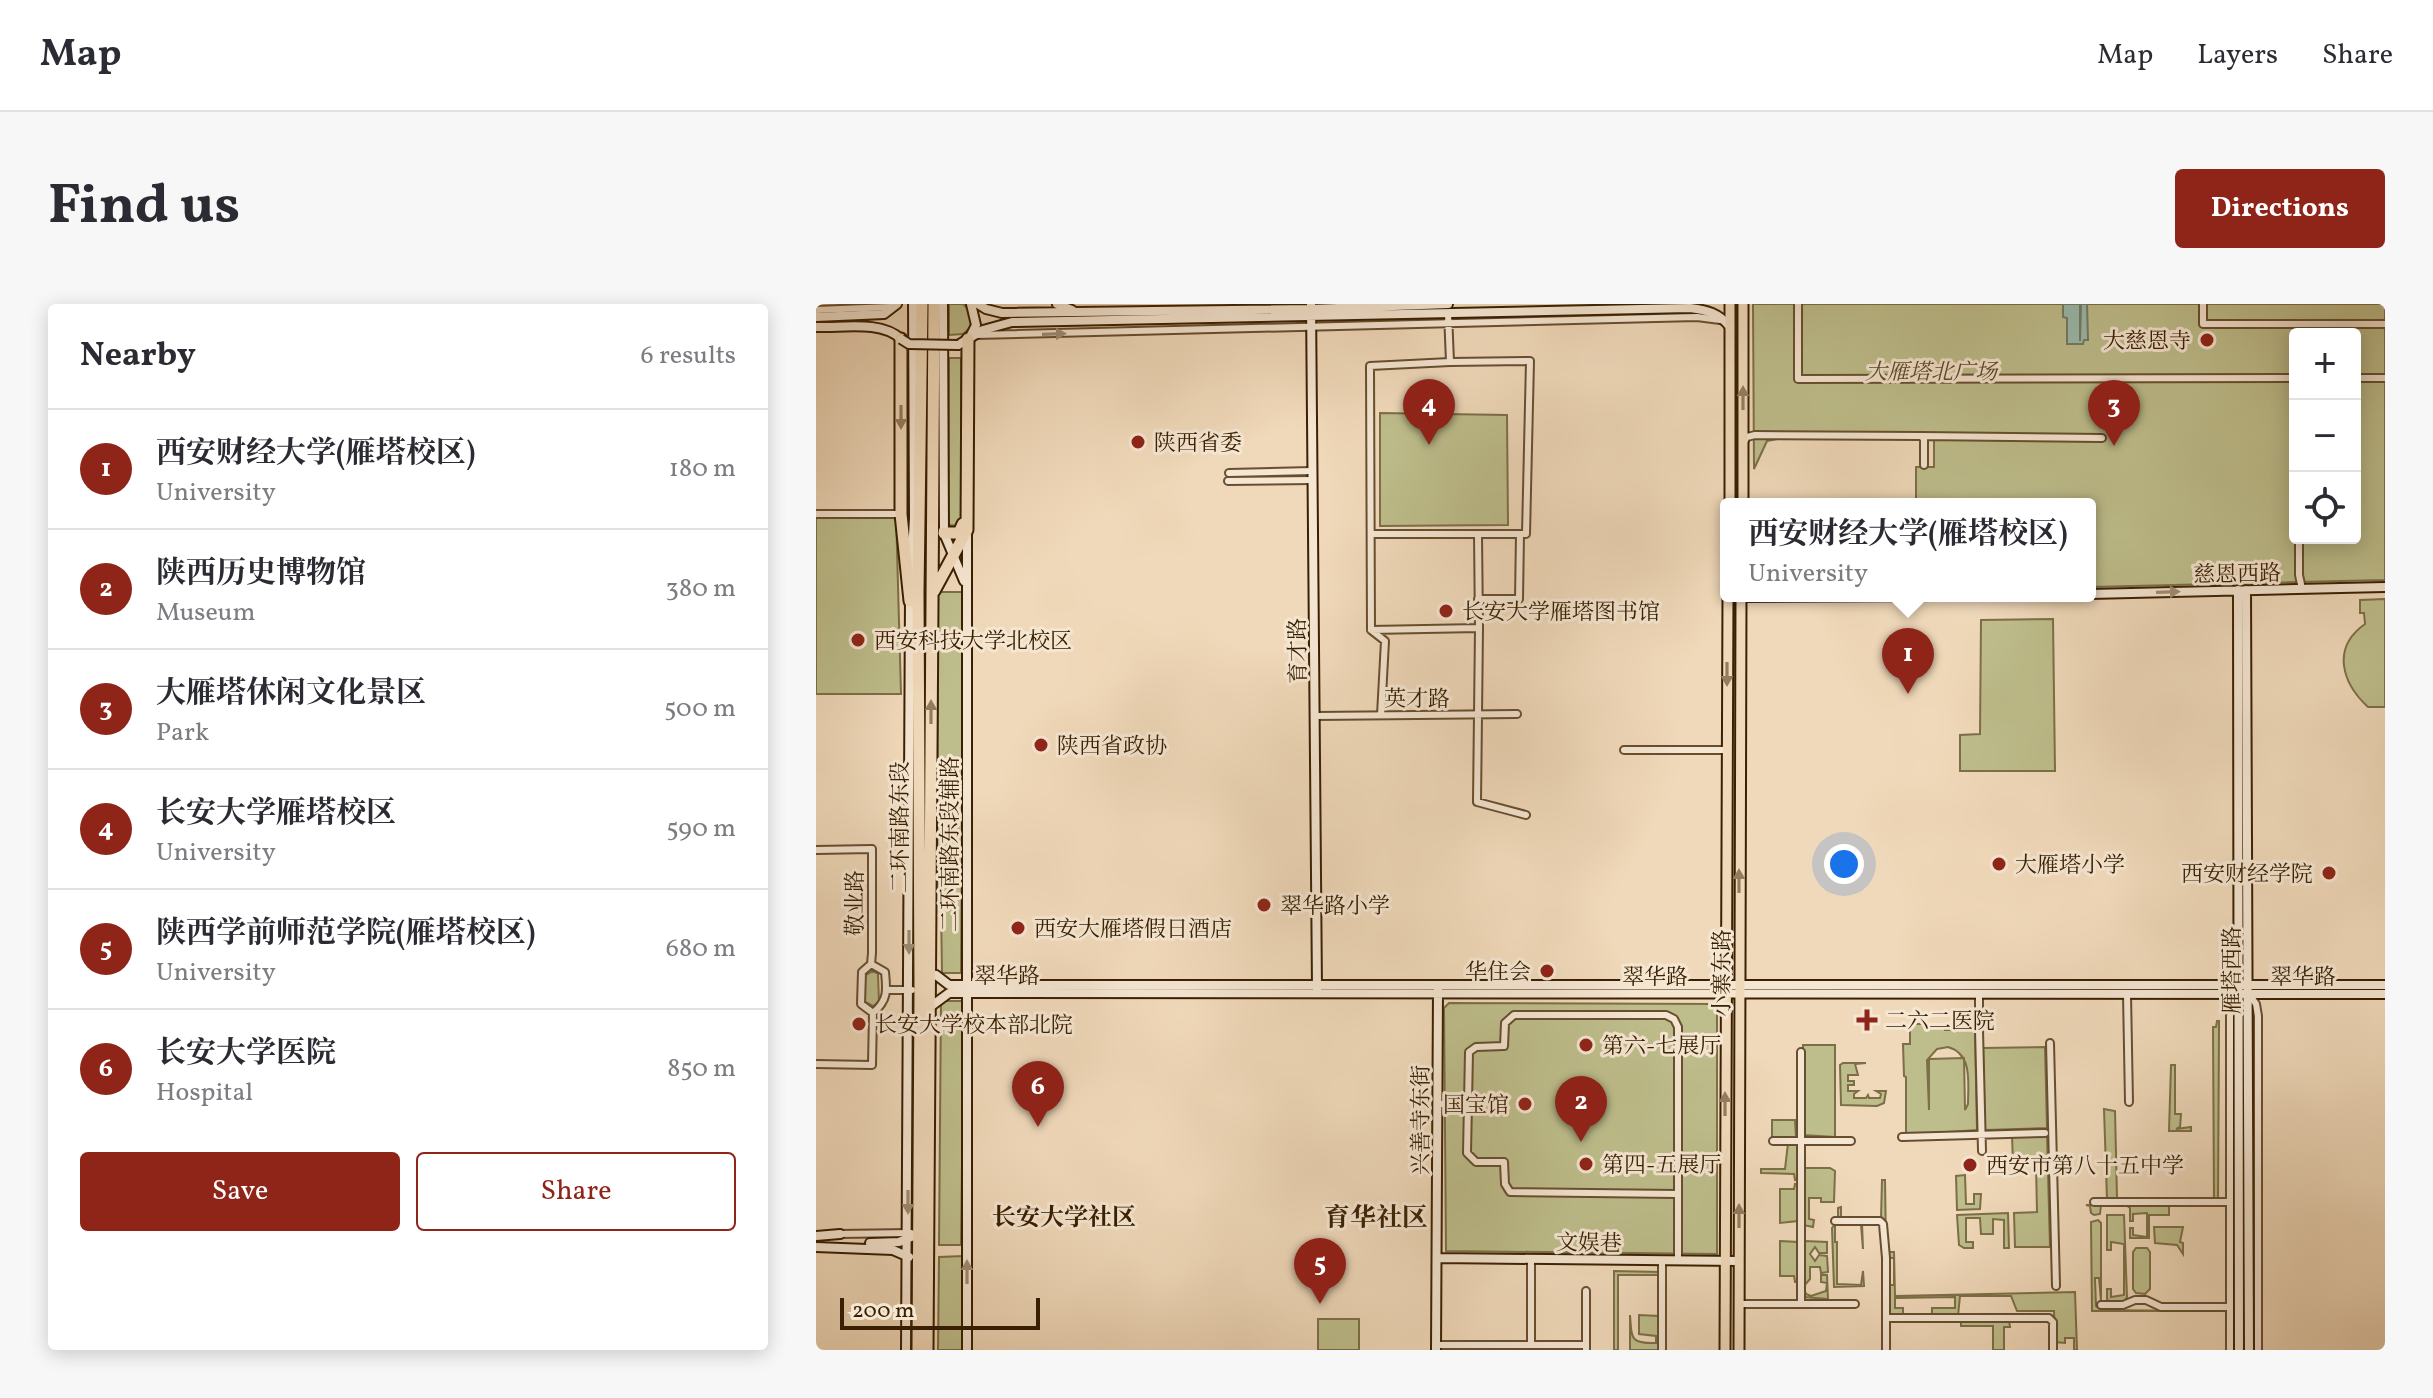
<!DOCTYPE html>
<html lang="en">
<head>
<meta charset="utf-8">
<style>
  body { margin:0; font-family:Vollkorn,"Noto Serif SC",serif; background:#f7f7f7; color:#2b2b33 }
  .controls { position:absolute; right:24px; top:24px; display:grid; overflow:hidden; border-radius:8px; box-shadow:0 4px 20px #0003 }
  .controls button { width:72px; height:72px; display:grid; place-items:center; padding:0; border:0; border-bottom:2px solid #e1e1e2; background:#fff; color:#2b2b33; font:40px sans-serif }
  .scale { position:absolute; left:24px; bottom:20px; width:200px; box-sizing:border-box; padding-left:8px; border:4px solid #392002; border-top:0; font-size:22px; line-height:28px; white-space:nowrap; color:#392002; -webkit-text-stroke:6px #f5e6d2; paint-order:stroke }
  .you { position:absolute; left:1028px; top:560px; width:28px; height:28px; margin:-20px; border:6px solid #fff; border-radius:50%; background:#1a73e8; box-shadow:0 0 0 12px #1a73e833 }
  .badge { display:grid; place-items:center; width:52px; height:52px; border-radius:50%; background:#8f2418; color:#fff; font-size:26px; font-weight:700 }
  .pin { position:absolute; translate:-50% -66px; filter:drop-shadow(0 2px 4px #0008) }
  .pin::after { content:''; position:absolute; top:42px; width:28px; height:24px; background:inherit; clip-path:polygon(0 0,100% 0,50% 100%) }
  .popup { position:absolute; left:904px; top:194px; width:376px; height:104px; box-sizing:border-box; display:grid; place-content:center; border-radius:8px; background:#fff; filter:drop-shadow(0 2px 6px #0005); font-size:26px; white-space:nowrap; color:#7c7c81 }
  .popup b { font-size:30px; color:#2b2b33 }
  .popup::after { content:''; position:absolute; left:50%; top:100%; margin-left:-16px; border:16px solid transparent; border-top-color:#fff }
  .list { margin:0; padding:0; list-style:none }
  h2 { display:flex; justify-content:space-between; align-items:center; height:104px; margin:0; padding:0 32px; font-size:34px }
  h2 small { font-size:26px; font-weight:400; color:#7c7c81 }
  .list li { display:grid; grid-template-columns:52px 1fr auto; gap:24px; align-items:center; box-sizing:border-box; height:120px; padding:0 32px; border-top:2px solid #e1e1e2 }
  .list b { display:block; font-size:30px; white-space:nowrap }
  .list p { margin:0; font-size:26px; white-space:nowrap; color:#7c7c81 }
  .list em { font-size:26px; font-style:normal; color:#7c7c81 }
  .actions { display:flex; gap:16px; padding:24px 32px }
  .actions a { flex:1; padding:18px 0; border:2px solid #8f2418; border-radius:8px; text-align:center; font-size:28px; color:#8f2418 }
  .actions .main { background:#8f2418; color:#fff }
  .icon { flex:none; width:44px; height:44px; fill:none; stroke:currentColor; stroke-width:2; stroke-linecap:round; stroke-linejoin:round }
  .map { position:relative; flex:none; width:1569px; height:1046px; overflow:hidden; border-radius:8px }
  header { display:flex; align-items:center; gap:48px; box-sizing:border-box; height:112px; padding:0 40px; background:#fff; border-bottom:2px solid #e1e1e2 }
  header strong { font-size:38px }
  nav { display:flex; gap:44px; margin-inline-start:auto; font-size:28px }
  .intro { display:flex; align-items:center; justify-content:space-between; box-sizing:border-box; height:192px; padding:0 48px }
  h1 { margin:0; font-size:56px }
  .button { padding:20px 36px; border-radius:8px; background:#8f2418; color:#fff; font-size:28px; font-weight:700 }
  main { display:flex; gap:48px; padding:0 48px }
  aside { flex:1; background:#fff; border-radius:8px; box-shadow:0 4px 20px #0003 }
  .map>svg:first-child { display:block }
  .green { fill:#bebe8c; stroke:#7c6f47; stroke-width:2; fill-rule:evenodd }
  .water { fill:#9abaad; stroke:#737c69; stroke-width:2 }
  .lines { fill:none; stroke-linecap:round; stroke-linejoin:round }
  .street-tunnel { stroke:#cbb495; stroke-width:6; stroke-dasharray:6 3; stroke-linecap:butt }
  .street-casing { stroke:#674e30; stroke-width:10 }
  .secondary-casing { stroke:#392002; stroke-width:12 }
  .primary-casing { stroke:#392002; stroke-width:13 }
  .highway-casing { stroke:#392002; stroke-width:15 }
  .street { stroke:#f5e6d2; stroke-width:6 }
  .secondary { stroke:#f5e6d2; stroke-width:8 }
  .primary { stroke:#f0d9ba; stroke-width:9 }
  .highway { stroke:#f0d9ba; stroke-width:11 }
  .secondary-bridge-casing { stroke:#392002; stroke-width:12; stroke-linecap:butt }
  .secondary-bridge { stroke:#f5e6d2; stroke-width:8 }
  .oneway { fill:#a08d74 }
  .oneway2 { fill:#947c5e }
  .poi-dot { fill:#8f2418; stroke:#f5e6d2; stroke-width:3 }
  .labels { text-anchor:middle; stroke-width:6; stroke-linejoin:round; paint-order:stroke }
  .poi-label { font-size:22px; fill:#392002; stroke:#f5e6d2; text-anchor:start }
  .park-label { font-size:22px; font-style:italic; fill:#5a4824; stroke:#f5e6d2 }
  .street-label { font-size:22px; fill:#392002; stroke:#f5e6d2 }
  .neighbourhood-label { font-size:24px; font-weight:bold; fill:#392002; stroke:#f5e6d2 }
  .quarter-label { font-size:26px; font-weight:bold; fill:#392002; stroke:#f5e6d2 }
</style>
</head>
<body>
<header>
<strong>Map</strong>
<nav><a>Map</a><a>Layers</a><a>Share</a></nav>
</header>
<div class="intro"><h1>Find us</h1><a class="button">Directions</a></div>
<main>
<aside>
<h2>Nearby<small>6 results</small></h2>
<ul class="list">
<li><span class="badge">1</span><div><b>西安财经大学(雁塔校区)</b><p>University</p></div><em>180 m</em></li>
<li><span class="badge">2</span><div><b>陕西历史博物馆</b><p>Museum</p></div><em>380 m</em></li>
<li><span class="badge">3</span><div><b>大雁塔休闲文化景区</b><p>Park</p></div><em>500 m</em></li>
<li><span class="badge">4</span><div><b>长安大学雁塔校区</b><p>University</p></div><em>590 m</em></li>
<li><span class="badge">5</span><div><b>陕西学前师范学院(雁塔校区)</b><p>University</p></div><em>680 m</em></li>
<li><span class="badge">6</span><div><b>长安大学医院</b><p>Hospital</p></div><em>850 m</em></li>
</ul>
<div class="actions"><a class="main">Save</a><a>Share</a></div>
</aside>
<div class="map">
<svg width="1569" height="1046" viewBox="0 0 1569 1046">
  <rect width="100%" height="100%" fill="#f0d9ba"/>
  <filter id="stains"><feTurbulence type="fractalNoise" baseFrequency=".0025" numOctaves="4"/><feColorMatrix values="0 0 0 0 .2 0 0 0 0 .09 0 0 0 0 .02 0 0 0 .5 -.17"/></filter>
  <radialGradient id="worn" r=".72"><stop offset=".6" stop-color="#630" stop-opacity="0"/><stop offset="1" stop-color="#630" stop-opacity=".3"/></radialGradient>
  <path class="green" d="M133 0H147L154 7 155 23 147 30 133 31Z
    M937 0H1569V276L1274 283V200H1092V198L1100 197V163H1118V133L966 131V134L951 137 938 165ZM1479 30H1539V234H1479Z
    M133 54H145V219L143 222 132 221Z
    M564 109 691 111 692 221 564 222Z
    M80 209 85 390H0V210Z
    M122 288H148L145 669H126L125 603 121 572Z
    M1569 295V403H1552C1526 379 1515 344 1549 320L1548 309H1544V296Z
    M1237 315 1239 467H1144V431L1164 430 1165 316Z
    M57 667 62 670 63 699 57 702 48 697V672Z
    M125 697H148L145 941H123Z
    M633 699 901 700V950L630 947 628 704Z
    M1436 709H1440V912H1436Z
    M1401 717H1403V723L1402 896H1398L1397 723H1400Z
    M1094 720H1136L1129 722V726H1159L1161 826 1090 831V773L1088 772 1087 740H1094ZM1132 743C1157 750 1152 779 1152 800L1149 806 1148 754 1113 755V806L1111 756 1121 745Z
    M987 741H1019V833L987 831Z
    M1229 743 1231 824 1169 826 1167 744Z
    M1027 759H1050L1039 760 1042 771H1032V777H1038V781H1032V787H1042L1038 790V794H1050L1052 791 1053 794H1064L1065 790 1060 787H1070L1068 799 1061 802 1025 801 1024 761Z
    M1355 761H1359V810H1365L1364 823 1360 825 1375 823V827H1353Z
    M1288 805 1299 807 1301 893 1299 895H1291Z
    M956 816H979L980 834 956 835Z
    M1231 830 1234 943H1199L1198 909 1221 908 1220 861H1197L1196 831Z
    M972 839 982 840V875L979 876 978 870 945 869V865H969Z
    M990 864H1014L1019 867 1018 898H1005V894H993V915L998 916 997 923 987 921V866Z
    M1149 871 1150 900H1158V890H1165L1164 905 1141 906 1140 872Z
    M1066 876H1069L1070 941 1072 948H1078L1079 992 1259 988 1261 1046H1258V1034H1249V1039L1239 1038 1238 1007H1201L1195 992H1144L1142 1012 1116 1010V1004H1139V993L1079 994V1004H1087V1011L1073 1012 1072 981H1078V954H1072L1069 916H1024L1022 913V904L1025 903V915H1065Z
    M979 880 983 881 982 917 964 919V885H978Z
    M1270 901H1363H1353V911H1333V934H1314V924H1317V931L1331 933V909L1317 910V917H1314V904L1310 901H1285L1284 910 1278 911 1275 909 1274 902Z
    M1192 909 1193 944H1188V916L1177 915V930H1165L1164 914H1150V938H1157V944H1148L1143 941 1141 911Z
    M1291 911H1308L1311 993 1308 999H1294L1291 995V985H1295V993L1308 991V940L1295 938V946H1291Z
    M1282 916 1285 919V997L1283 974H1279L1280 1002 1285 1006 1371 1007H1276L1275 918Z
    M1046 919 1047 945 1045 921 1019 920V938H1021V980L1045 981 1047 967 1048 982 1018 983 1016 924 1019 920Z
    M1338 923H1367L1364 938 1367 939V950L1361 941 1339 939Z
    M964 937 982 938V978H979L978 972H964Z
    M988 937 1011 938V949H1003L999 943 994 950 999 957 1003 951 1011 952 1012 968 1005 969 1004 963H994V975L987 983 990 990 995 992 1010 987 1011 979 1005 978V971H1011L1012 995 987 993V938Z
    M1320 944H1331L1334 948V985L1329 990 1320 989 1317 985V948Z
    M147 952 146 1046H122L123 953Z
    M798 967 844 968V971H802V1046H798Z
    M814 1011C816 1032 812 1040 840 1039V1032L823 1030V1011L843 1012 844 1046H814Z
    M502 1015H543V1046H502Z
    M1145 1016H1193L1194 1023H1188V1046H1177V1022H1145Z"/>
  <path class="water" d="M1247 0H1264V37L1265 0H1271L1272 36H1268L1267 40H1251V14L1247 13Z"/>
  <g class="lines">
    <path class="street-tunnel" d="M1163 707V726"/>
    <g class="street-casing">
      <path id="street" d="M982 0V75L1479 74
        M1387 0V20H1569
        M0 6 74 3
        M160 31 881 13 904 16
        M1539 74H1569
        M1105 132 1286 134
        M927 139 931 133 939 131 1105 132 1108 135V161
        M413 169 496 167
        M412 177 497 176
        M0 210H85
        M555 230H662
        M1483 234V271L1486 285
        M662 295H703L704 230
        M663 324 661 498 710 511
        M555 326 554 62 634 58
        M565 411 569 337 555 326 663 324 662 230H710L714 57 634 58 632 9
        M500 412 701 410
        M808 446H911
        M0 546 56 545V649L55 660 46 668 45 700 57 709 56 761 0 760
        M55 660 69 668C71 687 72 696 57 709
        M71 686H96
        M1163 690V707
        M1311 690 1313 798
        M1433 690 1440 700 1442 712V1046
        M1163 726 1166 847
        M1234 739 1240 982
        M985 748V1000
        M622 800H662
        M1086 833 1229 829
        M957 837H1035
        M862 890 694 888 689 880 688 858H660L651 849 653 748 660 743 688 742 689 719 698 711H850L858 715 862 723C862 778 862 833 862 887V957
        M1278 898H1414
        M1019 917H1064L1067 920 1070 954V1046
        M22 930 95 929
        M715 955V1041
        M846 956V1046
        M770 987V1046
        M923 1000H1039
        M1285 1001H1307L1319 996H1330L1345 1003H1414
        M1070 1014H1233L1237 1018V1046
        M620 1041H770
        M1414 1046V712L1417 700 1423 690"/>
    </g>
    <g class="secondary-casing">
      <path id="secondary" d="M127 0 128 229
        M162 0 170 5 186 9 495 5 632 0
        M241 0 256 6
        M495 0 501 684
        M0 13 68 10 81 0
        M0 23C26 24 65 16 85 35
        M153 35 160 21 155 0
        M142 41 167 26 196 18 874 4C891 6 903 9 914 23
        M127 227 148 277
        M151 227V1046
        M95 267 98 214 97 0
        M1422 286 1423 1046
        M1430 286 1433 1046
        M1274 290 1569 283
        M912 293 1117 292
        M120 671 133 681H1569
        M114 703 133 689H152L1569 690
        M0 932 24 930
        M54 939 83 938 95 933
        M0 943 77 946 93 953
        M622 954 923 957
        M90 1046 94 293
        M620 1046 622 687"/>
    </g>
    <g class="primary-casing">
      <path id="primary" d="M914 0V200
        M927 200V0
        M909 1046 912 292
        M923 1046 925 292"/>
    </g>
    <g class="highway-casing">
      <path id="highway" d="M85 35V210L94 297
        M128 229H143L147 220
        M118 287 151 226 152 35
        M102 1046 104 685 102 288 106 0
        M111 1046 118 0"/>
    </g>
    <use href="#street" class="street"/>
    <use href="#secondary" class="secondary"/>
    <use href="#primary" class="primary"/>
    <use href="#highway" class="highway"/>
    <g class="secondary-bridge-casing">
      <path id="secondary-bridge" d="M85 35 93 40 142 41"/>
    </g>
    <use href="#secondary-bridge" class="secondary-bridge"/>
  </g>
  <defs><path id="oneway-solid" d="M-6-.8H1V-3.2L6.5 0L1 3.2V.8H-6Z" transform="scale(2)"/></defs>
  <g class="oneway">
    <use href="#oneway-solid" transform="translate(238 30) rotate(-2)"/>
    <use href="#oneway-solid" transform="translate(1352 288) rotate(-2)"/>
    <use href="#oneway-solid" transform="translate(93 638) rotate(90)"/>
    <use href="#oneway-solid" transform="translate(92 898) rotate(90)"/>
    <use href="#oneway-solid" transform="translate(151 968) rotate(-90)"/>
  </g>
  <g class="oneway2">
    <use href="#oneway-solid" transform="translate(927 94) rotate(-90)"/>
    <use href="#oneway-solid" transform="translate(85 113) rotate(90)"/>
    <use href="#oneway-solid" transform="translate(911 370) rotate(90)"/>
    <use href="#oneway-solid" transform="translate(115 408) rotate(-90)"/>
    <use href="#oneway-solid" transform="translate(923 577) rotate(-90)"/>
    <use href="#oneway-solid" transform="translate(909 800) rotate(-90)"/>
    <use href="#oneway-solid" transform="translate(923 912) rotate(-90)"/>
  </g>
  <g class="poi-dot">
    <circle cx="1391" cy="36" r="8"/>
    <circle cx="322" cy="138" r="8"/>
    <circle cx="630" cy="307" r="8"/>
    <circle cx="42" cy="336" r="8"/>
    <circle cx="225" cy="441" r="8"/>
    <circle cx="1183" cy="560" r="8"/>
    <circle cx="1513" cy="569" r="8"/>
    <circle cx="448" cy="601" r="8"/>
    <circle cx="202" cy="624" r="8"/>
    <circle cx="731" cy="667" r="8"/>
    <path d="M1047 704h8v8h8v8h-8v8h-8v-8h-8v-8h8z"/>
    <circle cx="43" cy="720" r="8"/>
    <circle cx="770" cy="741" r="8"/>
    <circle cx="709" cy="800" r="8"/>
    <circle cx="770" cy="860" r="8"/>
    <circle cx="1154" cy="861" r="8"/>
  </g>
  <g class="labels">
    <g class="poi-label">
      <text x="1375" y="44" text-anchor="end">大慈恩寺</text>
      <text x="338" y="146">陕西省委</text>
      <text x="646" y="315">长安大学雁塔图书馆</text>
      <text x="58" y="344">西安科技大学北校区</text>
      <text x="241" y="449">陕西省政协</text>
      <text x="1199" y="568">大雁塔小学</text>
      <text x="1497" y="577" text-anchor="end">西安财经学院</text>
      <text x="464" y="609">翠华路小学</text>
      <text x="218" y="632">西安大雁塔假日酒店</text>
      <text x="715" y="675" text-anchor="end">华住会</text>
      <text x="1069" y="724">二六二医院</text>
      <text x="59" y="728">长安大学校本部北院</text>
      <text x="786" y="749">第六-七展厅</text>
      <text x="693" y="808" text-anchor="end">国宝馆</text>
      <text x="786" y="868">第四-五展厅</text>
      <text x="1170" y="869">西安市第八十五中学</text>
    </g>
    <g class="park-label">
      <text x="1115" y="75">大雁塔北广场</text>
    </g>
    <g class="street-label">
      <text transform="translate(1421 269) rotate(-1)" y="8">慈恩西路</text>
      <text transform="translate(481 347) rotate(-91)" y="8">育才路</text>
      <text x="601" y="402">英才路</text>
      <text transform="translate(83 523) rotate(-90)" y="8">二环南路东段</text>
      <text transform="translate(133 540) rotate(-90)" y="8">二环南路东段辅路</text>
      <text transform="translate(38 599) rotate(-90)" y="8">敬业路</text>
      <text transform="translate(1415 666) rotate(-90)" y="8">雁塔西路</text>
      <text transform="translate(905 669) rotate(-90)" y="8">小寨东路</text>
      <text x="191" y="679">翠华路</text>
      <text x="839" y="680">翠华路</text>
      <text x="1487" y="680">翠华路</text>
      <text transform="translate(604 816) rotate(-90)" y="8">兴善寺东街</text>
      <text transform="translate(773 938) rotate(1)" y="8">文娱巷</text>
    </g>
    <g class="neighbourhood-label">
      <text x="248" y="921">长安大学社区</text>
    </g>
    <g class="quarter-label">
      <text x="560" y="922">育华社区</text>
    </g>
  </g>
  <rect width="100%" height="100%" filter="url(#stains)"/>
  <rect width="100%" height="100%" fill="url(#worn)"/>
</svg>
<div class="controls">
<button>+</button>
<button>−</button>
<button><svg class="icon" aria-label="locate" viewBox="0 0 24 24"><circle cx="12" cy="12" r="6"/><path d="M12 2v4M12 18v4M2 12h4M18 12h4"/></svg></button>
</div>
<div class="scale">200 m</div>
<div class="you"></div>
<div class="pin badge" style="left:1092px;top:390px">1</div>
<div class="popup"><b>西安财经大学(雁塔校区)</b>University</div>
<div class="pin badge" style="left:765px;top:838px">2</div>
<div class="pin badge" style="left:1298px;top:142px">3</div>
<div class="pin badge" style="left:613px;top:141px">4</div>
<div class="pin badge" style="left:504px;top:1000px">5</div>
<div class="pin badge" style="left:222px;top:823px">6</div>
</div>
</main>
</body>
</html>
